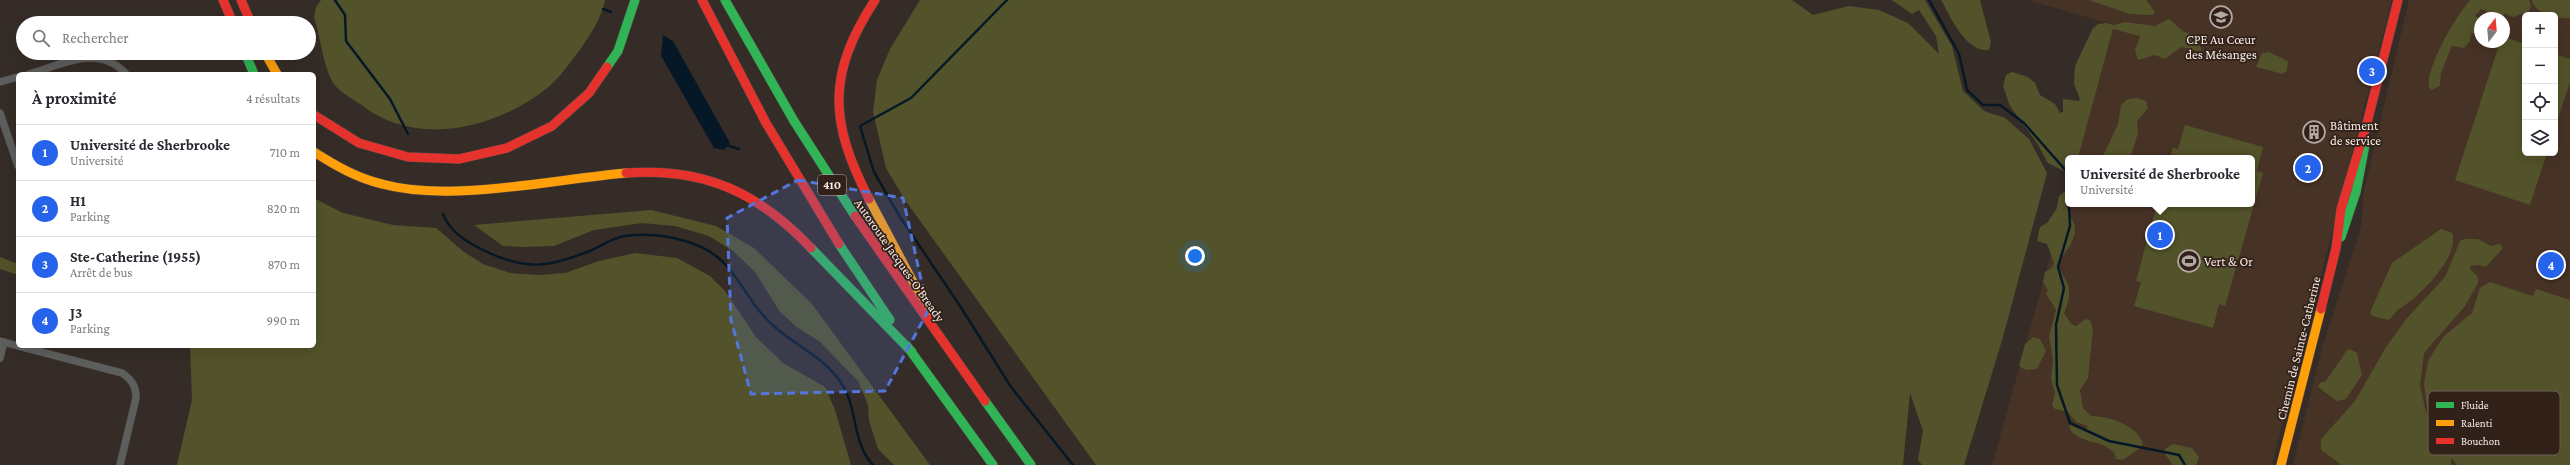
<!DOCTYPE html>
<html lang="fr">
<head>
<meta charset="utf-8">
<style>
  body { margin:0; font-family:"Crimson Pro",serif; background:#f7f7f7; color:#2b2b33 }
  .controls { position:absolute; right:12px; top:12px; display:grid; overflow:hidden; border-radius:6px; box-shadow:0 4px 16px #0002 }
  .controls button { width:36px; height:36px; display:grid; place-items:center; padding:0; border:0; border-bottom:1px solid #e1e1e2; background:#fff; color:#2b2b33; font:20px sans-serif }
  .compass { position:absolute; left:2474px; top:12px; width:36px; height:36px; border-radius:50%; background:#fff; box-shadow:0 4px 16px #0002; rotate:16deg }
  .you { position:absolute; left:1195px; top:256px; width:14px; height:14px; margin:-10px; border:3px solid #fff; border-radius:50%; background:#1a73e8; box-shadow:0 0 0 6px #1a73e833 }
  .badge { display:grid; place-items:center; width:26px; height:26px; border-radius:50%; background:#2563eb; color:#fff; font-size:13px; font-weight:700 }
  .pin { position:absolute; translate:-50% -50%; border:2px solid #fff; box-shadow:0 1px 4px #0006 }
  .popup { position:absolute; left:2065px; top:155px; width:190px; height:52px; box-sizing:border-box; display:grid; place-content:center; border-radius:6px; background:#fff; filter:drop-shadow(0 1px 3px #0005); font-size:13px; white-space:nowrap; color:#7c7c81 }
  .popup b { font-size:15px; color:#2b2b33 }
  .popup::after { content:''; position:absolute; left:50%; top:100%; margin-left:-8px; border:8px solid transparent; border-top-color:#fff }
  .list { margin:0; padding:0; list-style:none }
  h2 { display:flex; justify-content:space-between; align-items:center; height:52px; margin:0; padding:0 16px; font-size:17px }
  h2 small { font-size:13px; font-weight:400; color:#7c7c81 }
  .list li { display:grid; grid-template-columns:26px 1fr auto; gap:12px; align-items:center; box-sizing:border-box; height:56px; padding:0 16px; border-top:1px solid #e1e1e2 }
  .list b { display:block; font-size:15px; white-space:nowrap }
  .list p { margin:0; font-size:13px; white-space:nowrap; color:#7c7c81 }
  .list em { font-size:13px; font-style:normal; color:#7c7c81 }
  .icon { flex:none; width:22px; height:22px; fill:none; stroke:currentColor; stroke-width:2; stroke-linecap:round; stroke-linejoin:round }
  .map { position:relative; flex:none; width:2570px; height:465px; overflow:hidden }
  .search { position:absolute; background:#fff; box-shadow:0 4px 16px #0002; left:16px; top:16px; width:300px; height:44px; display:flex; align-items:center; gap:10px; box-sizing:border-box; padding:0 14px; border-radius:22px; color:#7c7c81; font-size:15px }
  .panel { position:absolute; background:#fff; box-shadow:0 4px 16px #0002; left:16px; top:72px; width:300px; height:276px; border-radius:6px }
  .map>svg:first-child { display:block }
  .built { fill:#473226; fill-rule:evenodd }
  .green { fill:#52532a }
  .water { fill:#061826 }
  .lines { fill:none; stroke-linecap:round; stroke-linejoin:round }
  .stream { stroke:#061826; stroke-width:2.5 }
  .street-casing { stroke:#4f4843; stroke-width:8 }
  .fast-casing { stroke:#4f4843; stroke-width:10 }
  .slow-casing { stroke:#4f4843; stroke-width:10 }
  .jam-casing { stroke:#4f4843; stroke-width:10 }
  .street { stroke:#5d5f5d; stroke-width:7 }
  .fast { stroke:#30b455; stroke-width:9 }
  .slow { stroke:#ff9f0a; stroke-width:9 }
  .jam { stroke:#e5322d; stroke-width:9 }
  .marked { fill:#5476dc; fill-opacity:0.2; stroke:#5476dc; stroke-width:3; stroke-dasharray:8 5; stroke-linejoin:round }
  .labels { text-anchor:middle; stroke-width:3.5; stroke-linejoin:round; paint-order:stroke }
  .shield { fill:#312118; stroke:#bcafa8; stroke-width:1 }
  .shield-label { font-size:12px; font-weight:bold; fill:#f7ece6 }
  .poi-label { font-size:13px; fill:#f7ece6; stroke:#312118; text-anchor:start }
  .street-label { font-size:13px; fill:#f7ece6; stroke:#312118 }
  .key { fill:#312118; stroke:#6c5e56; stroke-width:1 }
  .key-label { font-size:11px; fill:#f7ece6 }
</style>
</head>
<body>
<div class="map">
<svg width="2570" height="465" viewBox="0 0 2570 465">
  <rect width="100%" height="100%" fill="#352c27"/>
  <path class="built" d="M2028 0H2392L2272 465H1992L2068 193V204H2252V158H2078L2114 25Z
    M2409 0H2570V465H2293L2323 345 2361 227 2364 191ZM2525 15H2555V153H2525ZM2480 18H2504V42H2480Z"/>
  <path class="green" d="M321 0H605C602 17 589 37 579 51 567 67 555 84 538 95 486 131 413 146 360 104 352 98 336 90 332 81 323 64 320 36 314 17L316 7Z
    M920 0H1792L1813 15 1849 6 1879 10 1908 23 1939 54 1936 36 1919 10 1912 14 1892 0H1925L1952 46 1963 91 1984 111 2005 118 2029 139 2047 173 2003 337 1964 465H1922L1918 460 1923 431 1910 393 1903 465H1096L905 200 886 168 873 112 877 80 890 49Z
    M1941 0H1980L1991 42 1989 50C1966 53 1950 16 1941 0Z
    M2089 0H2146L2155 12 2152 15 2130 14Z
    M2471 0H2529L2531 6 2529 11 2513 17 2505 14 2500 18H2488L2487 11 2481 9 2475 16 2480 19V28L2476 33H2471L2470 41 2464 48 2452 46 2441 73 2440 86 2431 90C2419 79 2459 9 2471 0Z
    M2532 0H2570V18C2560 20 2533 13 2532 0Z
    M2169 19 2183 31 2198 38 2202 52 2181 47 2165 59 2155 55 2138 60 2135 50 2140 36 2113 29 2078 158H2068V173L2048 163 2037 143 2010 106 2003 86 2006 75 2012 72 2028 77 2035 83 2040 95 2055 104 2060 113 2063 112V99L2079 101 2080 99 2074 84 2075 66 2093 28 2098 24 2106 23 2114 25 2125 22 2155 26Z
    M2504 37 2525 44V153H2547L2530 205 2455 180 2500 42H2504Z
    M2269 52 2288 61 2287 70 2283 74 2256 67 2262 53Z
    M2555 54 2570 59V82L2555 128Z
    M2137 98 2146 101 2148 108 2137 121 2138 133 2130 158H2102L2118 124 2121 105 2128 99Z
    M2185 125 2263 147 2257 171 2263 173 2225 306 2219 304 2213 328 2134 306 2141 282 2136 281 2157 204H2252V158H2170L2173 148 2178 149Z
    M2064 192H2068L2065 204 2075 226V233L2071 244 2057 264 2069 286V299L2064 313 2071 324 2076 326 2086 319 2090 320 2093 329 2088 378 2080 390 2083 408 2091 416C2108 416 2138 425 2143 444L2140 448 2123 460 2116 459C2115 456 2115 453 2112 451 2102 440 2075 443 2069 427L2071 425 2075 424 2086 429 2088 426 2076 422 2068 412 2055 409 2052 405 2055 393 2051 379 2053 361 2049 336 2056 310 2046 294 2048 290 2043 282 2045 272 2052 268 2054 263 2047 244 2037 241 2040 227 2047 223 2057 208 2059 196Z
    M314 198 343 213 393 225 436 228 464 252 483 264 510 273 539 275 565 273 599 261 635 253 677 258 710 276 725 291 756 337 783 363 825 387 835 410 851 465H177L192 400 190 346H314Z
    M651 210 716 226 754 248 812 304 930 465H894L878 449 869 421 868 405 858 381 819 341 798 328 780 312 755 272 733 251 709 236 675 226 642 223 594 230 554 246 522 247 503 246 474 225Z
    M2441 229 2452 233C2461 256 2417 299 2399 309 2395 311 2393 317 2389 320L2372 316 2370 312 2392 263Z
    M2464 239H2478L2491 246 2500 244 2503 248 2486 267 2478 265 2470 266V269L2478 277V283L2465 306 2424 353 2420 386 2426 412 2428 415 2424 384 2428 361 2443 337 2472 313 2480 288 2490 282 2533 296 2536 289 2570 300V465H2457L2451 458V465H2342L2321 450V439L2355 401 2386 347 2407 318 2445 277 2460 241Z
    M0 257 18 264V275L0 269Z
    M2033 337 2040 339 2046 351 2037 369 2026 370 2019 366 2025 344Z
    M2349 349 2357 353 2362 375 2346 399 2337 401 2318 387 2321 382H2325C2332 371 2340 362 2346 351Z
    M2173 444 2192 448 2199 457 2196 465H2173L2164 453 2166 448Z"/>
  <path class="water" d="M663 35 673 41 730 143 724 150 714 148 661 56Z"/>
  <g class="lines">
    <path class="stream" d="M335 0 345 15 346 41 390 99 408 134
      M1007 0 911 98 860 126 874 172 900 217 960 306 1011 387 1073 465
      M1929 0 1959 54 1967 90 1983 105H2000L2024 123 2068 173
      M603 9 611 12
      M726 145 739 149
      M2069 204 2070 226 2058 267 2064 288 2056 325 2057 385 2070 423 2109 441 2179 455 2185 465
      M443 214C450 232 467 242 483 250 526 271 548 268 592 250 603 245 612 238 625 236 646 233 665 235 685 241 739 256 738 296 776 328 798 347 825 358 842 384 858 409 852 443 873 465"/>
    <g class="street-casing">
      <path id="street" d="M29 74C61 65 99 43 126 74
        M0 82 18 77
        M0 113 18 166
        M0 341 18 346
        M18 346 122 373C132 380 136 386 136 398L120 465
        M0 358 4 342"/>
    </g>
    <g class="fast-casing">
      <path id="fast" d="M725 0 794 121 855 216
        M245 53 254 74
        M607 67 618 51 635 0
        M2341 237 2356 192 2365 145
        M839 244 890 320
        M811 248 912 352
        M907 346 993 465
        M985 401 1031 465"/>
    </g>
    <g class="slow-casing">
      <path id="slow" d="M265 53 277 74
        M314 152C336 166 357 178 382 184 451 203 554 179 626 173
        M869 199 929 312
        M2281 465 2321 309"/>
    </g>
    <g class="jam-casing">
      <path id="jam" d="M223 0 233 23
        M241 0 251 23
        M702 0 766 123 839 244
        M314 115 359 143 408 157 459 159 507 148 552 126 589 93 607 67
        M626 173C703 167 758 192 811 248
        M869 199C829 121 827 74 875 0
        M855 216 985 401
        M2321 309 2336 248 2341 209 2367 123 2398 0"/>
    </g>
    <use href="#street" class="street"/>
    <use href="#fast" class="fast"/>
    <use href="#slow" class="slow"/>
    <use href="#jam" class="jam"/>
  </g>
  <path class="marked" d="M798 180 903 198 928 311 885 391 751 394 731 320 727 218Z"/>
  <defs>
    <g id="school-ring" transform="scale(1.15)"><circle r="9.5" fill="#312118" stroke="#b3a9a3" stroke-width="1.5"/><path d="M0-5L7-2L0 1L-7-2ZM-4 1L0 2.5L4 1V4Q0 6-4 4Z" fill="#b3a9a3"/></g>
    <g id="building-ring" transform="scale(1.15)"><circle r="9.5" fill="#312118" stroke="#b3a9a3" stroke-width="1.5"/><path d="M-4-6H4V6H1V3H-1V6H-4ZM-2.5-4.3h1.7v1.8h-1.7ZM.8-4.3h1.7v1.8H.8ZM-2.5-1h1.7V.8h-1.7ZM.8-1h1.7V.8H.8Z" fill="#b3a9a3"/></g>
    <g id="stadium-ring" transform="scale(1.15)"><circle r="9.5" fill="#312118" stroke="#b3a9a3" stroke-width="1.5"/><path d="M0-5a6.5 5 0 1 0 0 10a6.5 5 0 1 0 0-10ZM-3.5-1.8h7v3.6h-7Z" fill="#b3a9a3"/></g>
  </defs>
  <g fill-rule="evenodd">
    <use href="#school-ring" x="2221" y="17"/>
    <use href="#building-ring" x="2314" y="132"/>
    <use href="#stadium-ring" x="2189" y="261"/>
  </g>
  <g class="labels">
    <rect class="shield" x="818" y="175" width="28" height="20" rx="3"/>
    <g class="shield-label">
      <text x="832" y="189">410</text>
    </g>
    <g class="poi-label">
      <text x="2221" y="44" text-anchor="middle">CPE Au Cœur<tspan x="2221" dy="15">des Mésanges</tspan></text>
      <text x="2330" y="130">Bâtiment<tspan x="2330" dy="15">de service</tspan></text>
      <text x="2204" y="266">Vert &amp; Or</text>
    </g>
    <g class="street-label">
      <text transform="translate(900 260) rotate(55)" y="5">Autoroute Jacques-O'Bready</text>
      <text transform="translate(2298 348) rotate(-76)" y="5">Chemin de Sainte-Catherine</text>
    </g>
  </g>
  <rect x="2428" y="391" width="132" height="64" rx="6" class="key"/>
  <rect x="2436" y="402" width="18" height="6" fill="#30b455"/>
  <rect x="2436" y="420" width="18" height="6" fill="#ff9f0a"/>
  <rect x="2436" y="438" width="18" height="6" fill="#e5322d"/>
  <g class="key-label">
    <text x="2461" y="409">Fluide</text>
    <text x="2461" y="427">Ralenti</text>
    <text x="2461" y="445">Bouchon</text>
  </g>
</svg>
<div class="controls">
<button>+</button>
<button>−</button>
<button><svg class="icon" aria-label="locate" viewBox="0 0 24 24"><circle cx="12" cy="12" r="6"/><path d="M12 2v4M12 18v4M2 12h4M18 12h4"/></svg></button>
<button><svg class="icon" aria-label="layers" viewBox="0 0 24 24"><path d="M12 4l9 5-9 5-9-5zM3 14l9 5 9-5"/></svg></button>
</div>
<svg class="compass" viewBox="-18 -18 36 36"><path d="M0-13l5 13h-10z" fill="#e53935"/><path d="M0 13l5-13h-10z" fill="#7c7c81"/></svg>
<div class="you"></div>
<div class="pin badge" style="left:2160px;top:235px">1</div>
<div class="popup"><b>Université de Sherbrooke</b>Université</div>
<div class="pin badge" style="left:2308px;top:168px">2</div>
<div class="pin badge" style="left:2372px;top:71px">3</div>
<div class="pin badge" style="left:2551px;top:265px">4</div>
<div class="search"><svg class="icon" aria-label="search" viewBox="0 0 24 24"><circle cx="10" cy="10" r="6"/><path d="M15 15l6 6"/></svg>Rechercher</div>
<section class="panel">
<h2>À proximité<small>4 résultats</small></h2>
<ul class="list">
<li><span class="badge">1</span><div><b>Université de Sherbrooke</b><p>Université</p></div><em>710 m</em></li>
<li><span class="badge">2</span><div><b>H1</b><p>Parking</p></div><em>820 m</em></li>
<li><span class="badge">3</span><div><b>Ste-Catherine (1955)</b><p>Arrêt de bus</p></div><em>870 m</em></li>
<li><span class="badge">4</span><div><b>J3</b><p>Parking</p></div><em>990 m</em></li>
</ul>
</section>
</div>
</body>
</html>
